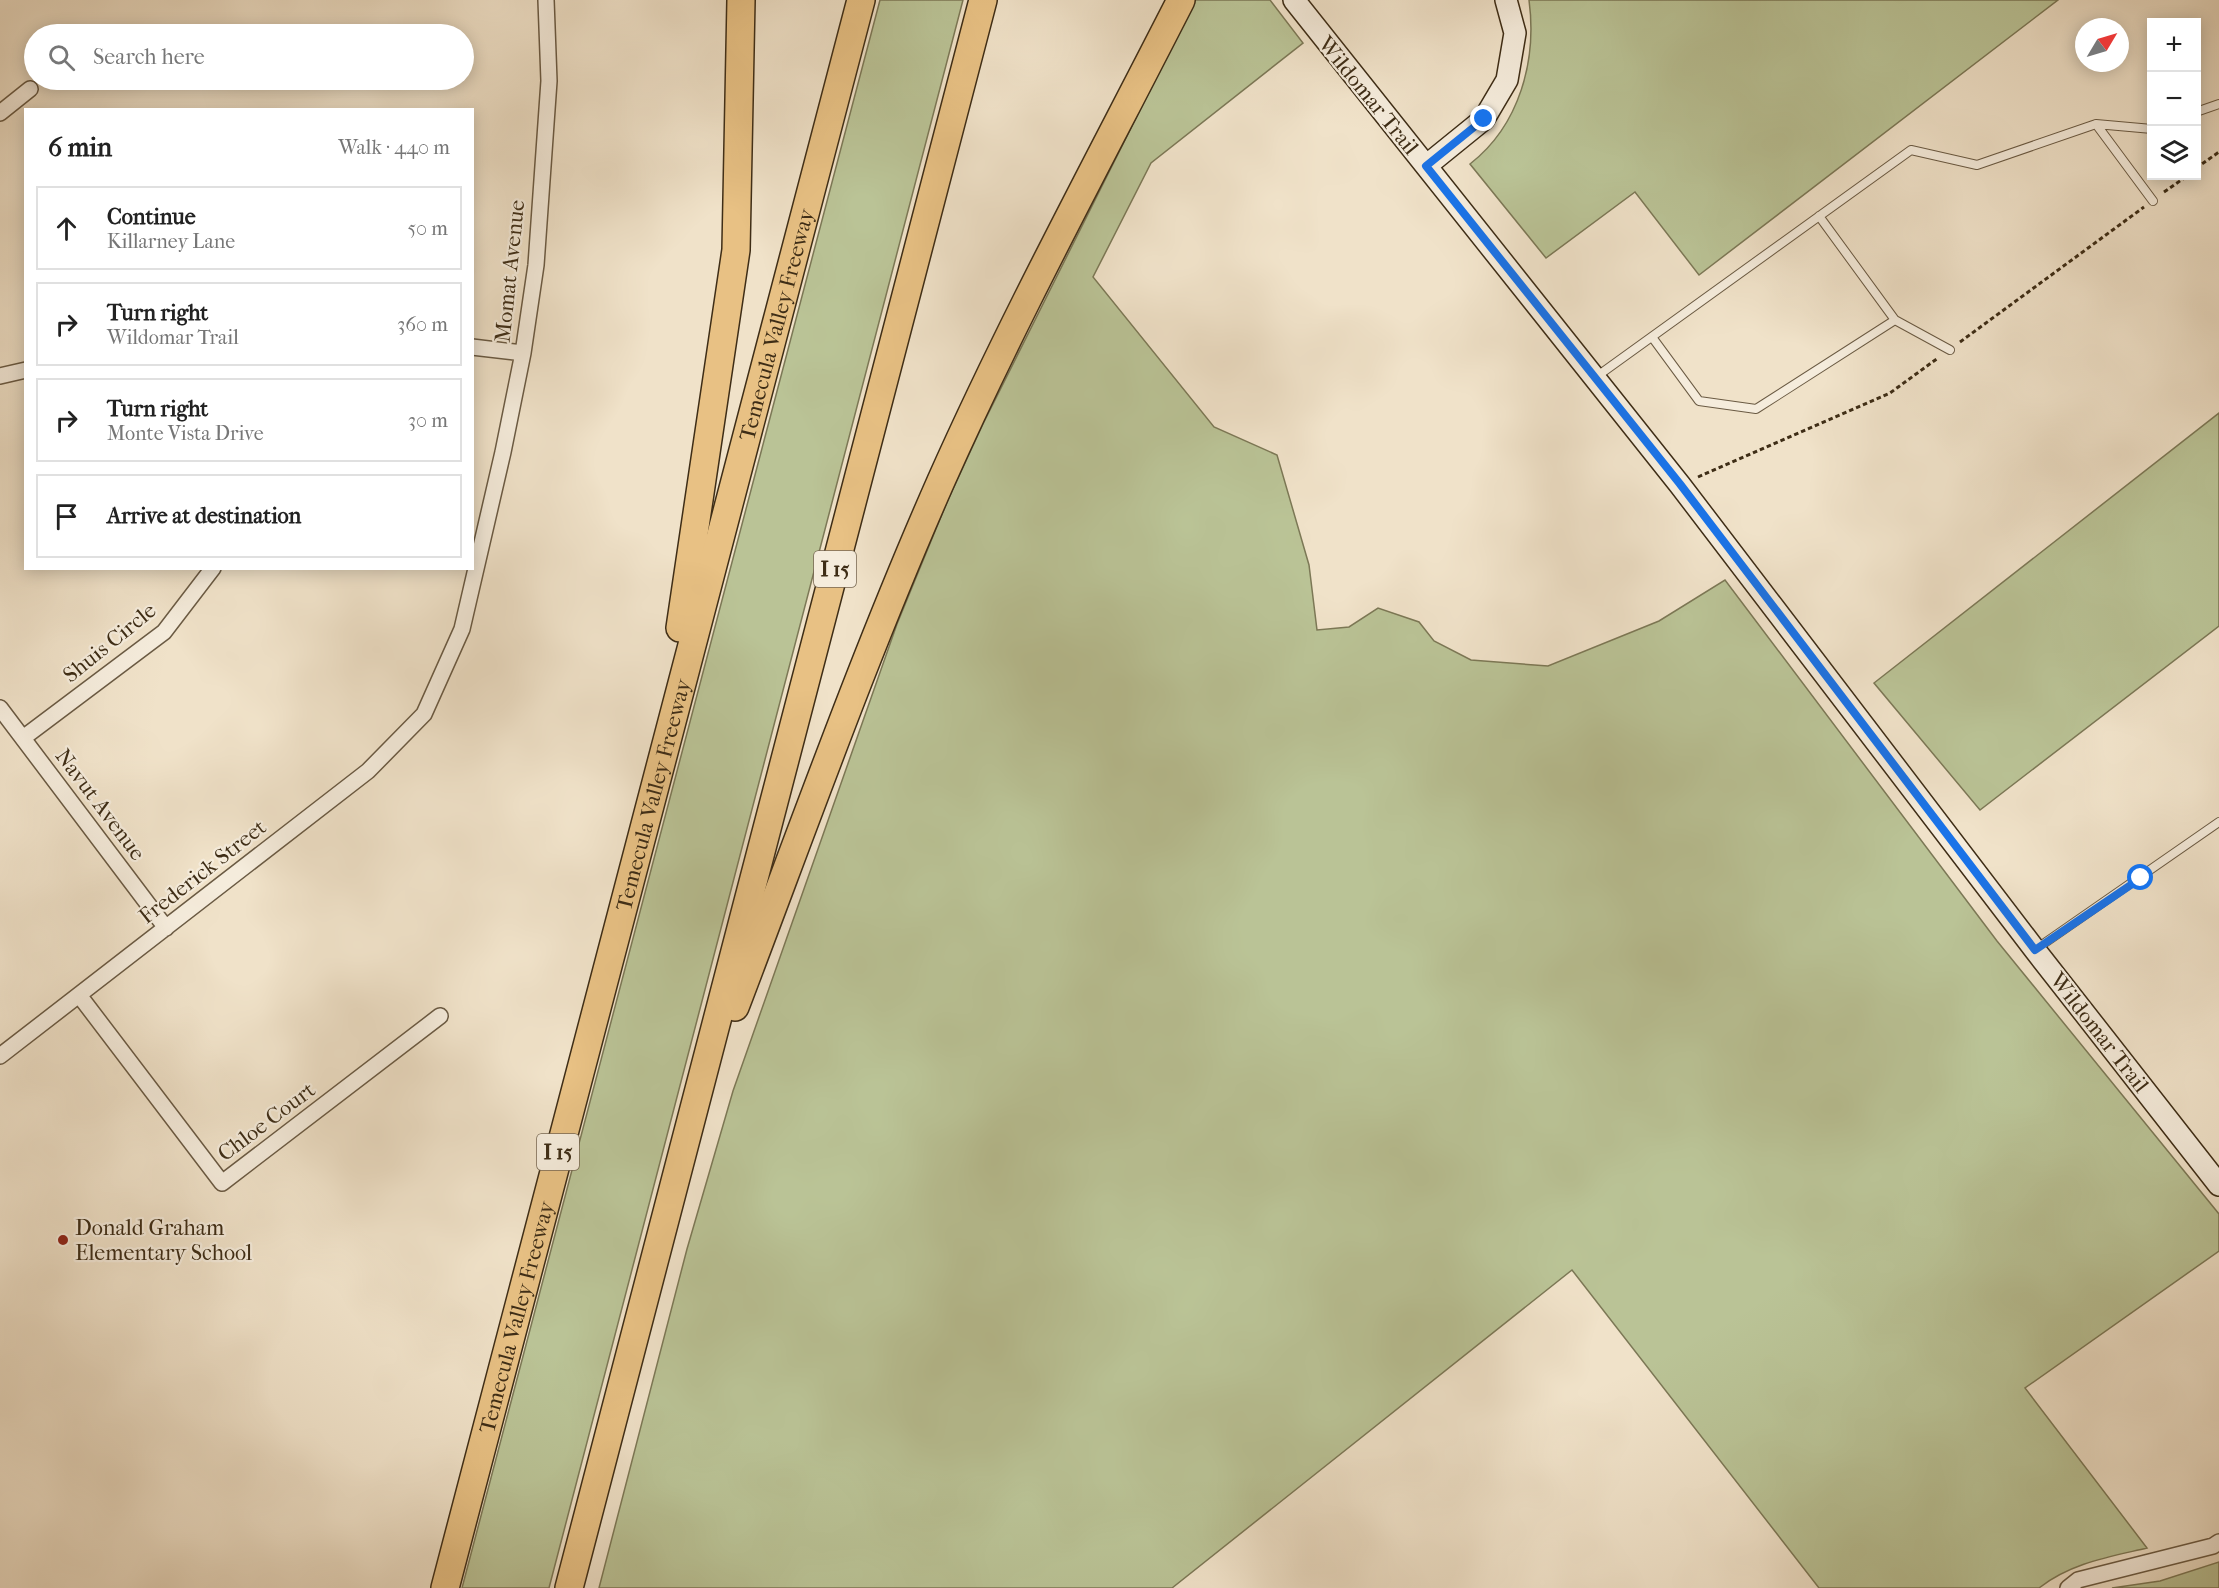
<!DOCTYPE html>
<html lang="en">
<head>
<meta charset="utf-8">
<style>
  body { margin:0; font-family:"IM FELL French Canon",serif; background:#f6f6f6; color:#222 }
  .controls { position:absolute; right:18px; top:18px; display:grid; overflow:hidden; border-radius:0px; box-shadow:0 3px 15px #0003 }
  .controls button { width:54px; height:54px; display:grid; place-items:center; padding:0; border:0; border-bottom:2px solid #e0e0e0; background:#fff; color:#222; font:30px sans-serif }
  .compass { position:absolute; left:2075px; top:18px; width:54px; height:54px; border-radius:50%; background:#fff; box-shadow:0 3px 15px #0003; rotate:52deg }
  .stop { position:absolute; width:18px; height:18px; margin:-14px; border:4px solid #1a73e8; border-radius:50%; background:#fff }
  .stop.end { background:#1a73e8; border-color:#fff; box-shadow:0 2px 6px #0008 }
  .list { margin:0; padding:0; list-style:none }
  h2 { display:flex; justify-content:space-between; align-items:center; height:78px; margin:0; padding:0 24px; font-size:26px }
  h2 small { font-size:20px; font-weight:400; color:#767676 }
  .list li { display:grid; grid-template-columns:39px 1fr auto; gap:18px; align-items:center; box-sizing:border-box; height:84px; margin:0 12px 12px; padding:0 12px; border:2px solid #e0e0e0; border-radius:0px }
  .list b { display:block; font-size:22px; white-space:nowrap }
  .list p { margin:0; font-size:20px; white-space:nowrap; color:#767676 }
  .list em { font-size:20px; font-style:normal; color:#767676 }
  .icon { flex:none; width:33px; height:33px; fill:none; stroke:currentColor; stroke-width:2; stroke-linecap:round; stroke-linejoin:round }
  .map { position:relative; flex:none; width:2219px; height:1588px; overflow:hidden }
  .search { position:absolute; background:#fff; box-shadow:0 3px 15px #0003; left:24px; top:24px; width:450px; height:66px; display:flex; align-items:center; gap:15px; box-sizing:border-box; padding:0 21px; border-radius:33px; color:#767676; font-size:22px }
  .panel { position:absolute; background:#fff; box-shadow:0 3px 15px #0003; left:24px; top:108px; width:450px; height:462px; border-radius:0px }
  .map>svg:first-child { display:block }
  .green { fill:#bac396; stroke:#7c7856; stroke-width:1.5 }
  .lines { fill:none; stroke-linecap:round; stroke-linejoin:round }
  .lane-casing { stroke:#6a5a43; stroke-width:10 }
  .street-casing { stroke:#6a5a43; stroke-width:18 }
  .secondary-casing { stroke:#3e2d16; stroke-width:24 }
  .highway-casing { stroke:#3e2d16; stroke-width:30 }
  .path { stroke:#3e2d16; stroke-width:3; stroke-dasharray:4.5 3; stroke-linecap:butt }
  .lane { stroke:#f5ecdc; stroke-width:8 }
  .street { stroke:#f5ecdc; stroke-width:15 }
  .secondary { stroke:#f5ecdc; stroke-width:21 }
  .highway { stroke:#e8c184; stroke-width:27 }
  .route { stroke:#1a73e8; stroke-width:8 }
  .poi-dot { fill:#8f2418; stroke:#f5ecdc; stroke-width:2 }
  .labels { text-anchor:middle; stroke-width:4.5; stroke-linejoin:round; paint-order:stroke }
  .shield { fill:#f5ecdc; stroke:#756651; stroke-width:1.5 }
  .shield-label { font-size:21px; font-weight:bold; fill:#3e2d16 }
  .street-label { font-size:22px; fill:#3e2d16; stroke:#f5ecdc }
  .poi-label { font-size:22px; fill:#3e2d16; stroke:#f5ecdc; text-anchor:start }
</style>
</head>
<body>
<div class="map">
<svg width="2219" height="1588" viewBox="0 0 2219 1588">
  <rect width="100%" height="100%" fill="#f0e2c9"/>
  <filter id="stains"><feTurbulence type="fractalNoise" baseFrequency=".00333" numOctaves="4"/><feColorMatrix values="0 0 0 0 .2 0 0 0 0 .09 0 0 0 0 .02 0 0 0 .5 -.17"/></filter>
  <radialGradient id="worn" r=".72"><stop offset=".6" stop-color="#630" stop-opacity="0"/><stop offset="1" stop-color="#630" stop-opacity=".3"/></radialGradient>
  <path class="green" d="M880 0H963L549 1588H462Z
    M1195 0H1270L1303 43 1151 163 1093 277 1214 427 1277 455 1309 565 1317 630 1349 627 1378 608 1419 622 1434 641 1471 660 1548 666 1659 621 1725 580 1997 941 2219 1214V1251L2025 1388 2147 1548C2109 1557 2071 1563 2039 1588H1819L1572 1270 1172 1588H599L687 1249 733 1091 897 624 947 502 983 424Z
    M1529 0H2058L1699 275 1635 192 1546 258 1470 164C1520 125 1537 60 1529 0Z
    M2219 413V626L1980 810 1874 683Z
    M2219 1562V1588H2112L2160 1581Z"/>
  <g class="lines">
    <g class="lane-casing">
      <path id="lane" d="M2196 112 2219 104
        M2096 124 2152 129
        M1819 216 1895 320 1950 350
        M1652 337 1699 401 1756 409 1895 320
        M1596 377 1911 150 1977 165 2096 124 2153 201
        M2036 949 2219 822"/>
    </g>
    <g class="street-casing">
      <path id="street" d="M0 113 30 89
        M472 347 523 353
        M0 376 26 370
        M0 708 166 928
        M23 738 164 632 213 568
        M79 995 222 1183 440 1016
        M0 1056 368 771 424 714 462 629 503 452 523 353 536 265 549 81 546 0
        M2068 1588 2078 1580 2213 1546 2219 1542"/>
    </g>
    <g class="secondary-casing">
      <path id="secondary" d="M1294 0 1680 485 2035 950 2219 1185
        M1426 166 1484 119 1507 80 1515 33 1506 0"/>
    </g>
    <g class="highway-casing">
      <g id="highway">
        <path d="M680 628 736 250 741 0"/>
        <path d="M735 1007C802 831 865 653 941 481 1014 317 1100 159 1181 0"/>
        <path id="s1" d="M445 1588 861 0"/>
        <path d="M569 1588 983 0"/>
      </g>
    </g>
    <path class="path" d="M2196 168 2219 152
      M2164 192 2187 176
      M1960 342 2144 207
      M1698 477 1890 393 1938 358"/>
    <use href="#lane" class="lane"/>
    <use href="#street" class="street"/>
    <use href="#secondary" class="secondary"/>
    <use href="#highway" class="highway"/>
  </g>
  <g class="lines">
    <path class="route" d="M1484 119 1426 166 1680 484 2035 950 2141 878"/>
  </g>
  <circle class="poi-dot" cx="63" cy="1240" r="6"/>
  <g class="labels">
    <g class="shield">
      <rect x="814" y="551" width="42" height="36" rx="4.5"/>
      <rect x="537" y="1134" width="42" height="36" rx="4.5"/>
    </g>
    <g class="shield-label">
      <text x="835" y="576">I 15</text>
      <text x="558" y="1159">I 15</text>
    </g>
    <g class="street-label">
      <text transform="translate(1369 95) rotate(51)" y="8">Wildomar Trail</text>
      <text transform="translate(509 271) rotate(-84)" y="8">Momat Avenue</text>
      <text dy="8" stroke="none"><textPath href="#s1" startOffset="1306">Temecula Valley Freeway</textPath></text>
      <text transform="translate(109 642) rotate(-39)" y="8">Shuis Circle</text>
      <text dy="8" stroke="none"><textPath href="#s1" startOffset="820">Temecula Valley Freeway</textPath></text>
      <text transform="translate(101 804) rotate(53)" y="8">Navut Avenue</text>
      <text transform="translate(202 871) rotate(-38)" y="8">Frederick Street</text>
      <text transform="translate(2100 1032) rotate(52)" y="8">Wildomar Trail</text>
      <text transform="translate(266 1121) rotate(-37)" y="8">Chloe Court</text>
      <text dy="8" stroke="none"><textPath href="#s1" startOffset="280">Temecula Valley Freeway</textPath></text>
    </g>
    <g class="poi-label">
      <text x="75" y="1235">Donald Graham<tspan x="75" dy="25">Elementary School</tspan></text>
    </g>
  </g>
  <rect width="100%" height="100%" filter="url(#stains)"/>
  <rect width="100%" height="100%" fill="url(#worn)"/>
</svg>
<div class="controls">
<button>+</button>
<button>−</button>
<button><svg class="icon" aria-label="layers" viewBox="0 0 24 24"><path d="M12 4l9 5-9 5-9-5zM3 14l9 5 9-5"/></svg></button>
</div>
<svg class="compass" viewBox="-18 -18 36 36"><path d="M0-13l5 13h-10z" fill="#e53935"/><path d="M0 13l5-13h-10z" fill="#767676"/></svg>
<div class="stop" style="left:2141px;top:878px"></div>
<div class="stop end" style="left:1484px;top:119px"></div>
<div class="search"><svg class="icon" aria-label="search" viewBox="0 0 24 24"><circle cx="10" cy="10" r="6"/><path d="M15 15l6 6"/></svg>Search here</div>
<section class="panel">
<h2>6 min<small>Walk · 440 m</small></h2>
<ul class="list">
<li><svg class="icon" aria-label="ahead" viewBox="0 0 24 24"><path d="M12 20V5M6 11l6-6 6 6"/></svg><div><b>Continue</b><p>Killarney Lane</p></div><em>50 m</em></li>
<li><svg class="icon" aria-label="right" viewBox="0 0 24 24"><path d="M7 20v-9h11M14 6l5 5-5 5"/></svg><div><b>Turn right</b><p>Wildomar Trail</p></div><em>360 m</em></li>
<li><svg class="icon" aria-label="right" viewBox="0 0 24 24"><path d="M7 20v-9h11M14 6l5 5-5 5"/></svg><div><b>Turn right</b><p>Monte Vista Drive</p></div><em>30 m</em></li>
<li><svg class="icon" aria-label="arrive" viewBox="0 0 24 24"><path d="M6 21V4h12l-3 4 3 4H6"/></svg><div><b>Arrive at destination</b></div></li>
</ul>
</section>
</div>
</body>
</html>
